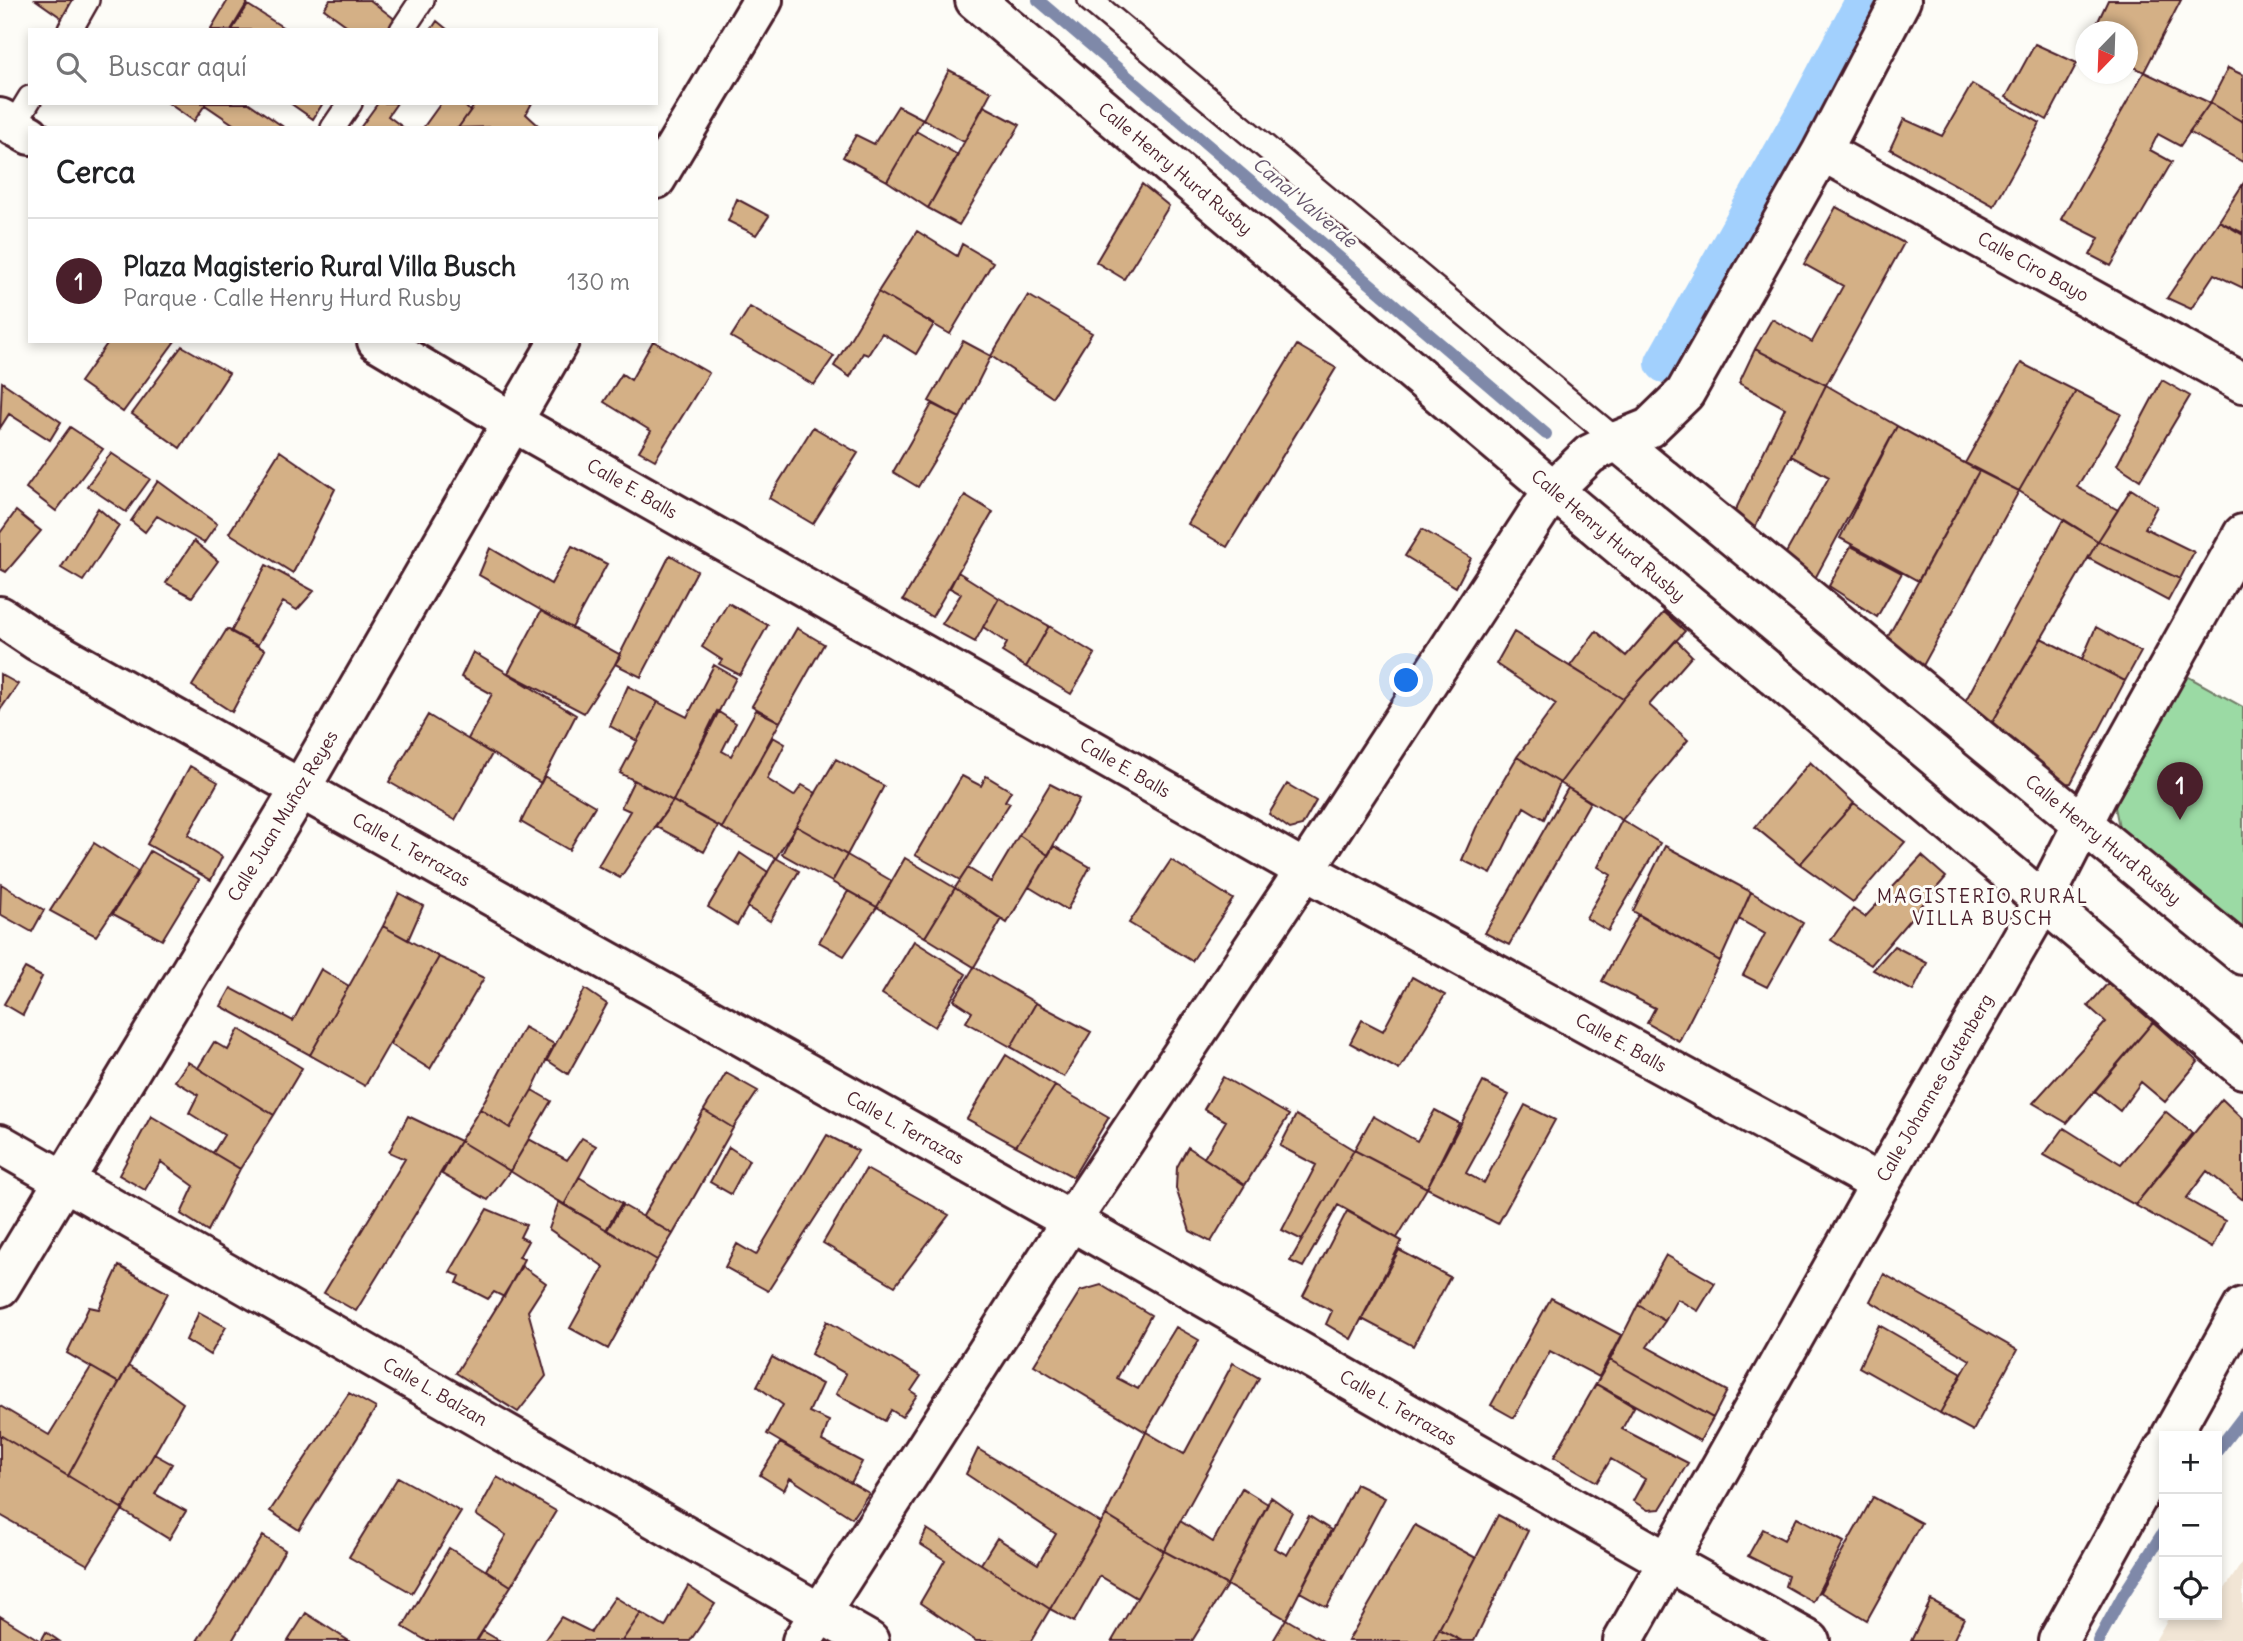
<!DOCTYPE html>
<html lang="es">
<head>
<meta charset="utf-8">
<style>
  body { margin:0; font-family:Delius,sans-serif; background:#f6f6f6; color:#202124 }
  .controls { position:absolute; right:21px; bottom:21px; display:grid; overflow:hidden; border-radius:0px; box-shadow:0 4px 10px #0003 }
  .controls button { width:63px; height:63px; display:grid; place-items:center; padding:0; border:0; border-bottom:2px solid #e0e0e0; background:#fff; color:#202124; font:35px sans-serif }
  .compass { position:absolute; left:2075px; top:21px; width:63px; height:63px; border-radius:50%; background:#fff; box-shadow:0 4px 10px #0003; rotate:203deg }
  .you { position:absolute; left:1407px; top:681px; width:24px; height:24px; margin:-18px; border:5px solid #fff; border-radius:50%; background:#1a73e8; box-shadow:0 0 0 10px #1a73e833 }
  .badge { display:grid; place-items:center; width:46px; height:46px; border-radius:50%; background:#4a1f2b; color:#fff; font-size:23px; font-weight:700 }
  .pin { position:absolute; translate:-50% -58px; filter:drop-shadow(0 2px 4px #0008) }
  .pin::after { content:''; position:absolute; top:37px; width:24px; height:21px; background:inherit; clip-path:polygon(0 0,100% 0,50% 100%) }
  .list { margin:0; padding:0; list-style:none }
  h2 { display:flex; justify-content:space-between; align-items:center; height:91px; margin:0; padding:0 28px; font-size:30px }
  h2 small { font-size:23px; font-weight:400; color:#757577 }
  .list li { display:grid; grid-template-columns:46px 1fr auto; gap:21px; align-items:center; box-sizing:border-box; height:126px; padding:0 28px; border-top:2px solid #e0e0e0 }
  .list b { display:block; font-size:26px; white-space:nowrap }
  .list p { margin:0; font-size:23px; white-space:nowrap; color:#757577 }
  .list em { font-size:23px; font-style:normal; color:#757577 }
  .icon { flex:none; width:38px; height:38px; fill:none; stroke:currentColor; stroke-width:2; stroke-linecap:round; stroke-linejoin:round }
  .map { position:relative; flex:none; width:2243px; height:1641px; overflow:hidden }
  .search { position:absolute; background:#fff; box-shadow:0 4px 10px #0003; left:28px; top:28px; width:630px; height:77px; display:flex; align-items:center; gap:18px; box-sizing:border-box; padding:0 24px; border-radius:0px; color:#757577; font-size:26px }
  .panel { position:absolute; background:#fff; box-shadow:0 4px 10px #0003; left:28px; top:126px; width:630px; height:217px; border-radius:0px }
  .map>svg:first-child { display:block }
  .built { fill:#f1e5d5 }
  .green { fill:#9bdaa4; stroke:#727c68; stroke-width:2 }
  .lines { fill:none; stroke-linecap:round; stroke-linejoin:round }
  .stream { stroke:#7f89a9; stroke-width:12 }
  .canal { stroke:#a2d0fd; stroke-width:40 }
  .building { fill:#d4b086; stroke:#4a1f2b; stroke-width:2 }
  .lane-casing { stroke:#4a1f2b; stroke-width:28 }
  .street-casing { stroke:#4a1f2b; stroke-width:44 }
  .secondary-casing { stroke:#4a1f2b; stroke-width:44 }
  .lane { stroke:#fdfcf7; stroke-width:23 }
  .street { stroke:#fdfcf7; stroke-width:38 }
  .secondary { stroke:#fdfcf7; stroke-width:38 }
  .labels { text-anchor:middle; stroke-width:6; stroke-linejoin:round; paint-order:stroke }
  .street-label { font-size:18px; fill:#4a1f2b; stroke:#fdfcf7 }
  .water-label { font-size:19px; font-style:italic; fill:#64546a; stroke:#fdfcf7 }
  .neighbourhood-label { font-size:19px; letter-spacing:2px; fill:#4a1f2b; stroke:#fdfcf7 }
</style>
</head>
<body>
<div class="map">
<svg width="2243" height="1641" viewBox="0 0 2243 1641">
  <rect width="100%" height="100%" fill="#fdfcf7"/>
  <filter id="ink" filterUnits="userSpaceOnUse"><feTurbulence type="fractalNoise" baseFrequency=".0143" numOctaves="2"/><feDisplacementMap in="SourceGraphic" scale="14" xChannelSelector="R" yChannelSelector="G"/><feConvolveMatrix kernelMatrix="1 2 1 2 8 2 1 2 1" color-interpolation-filters="sRGB"/></filter>
  <g filter="url(#ink)">
    <path class="built" d="M2243 1561V1641H2155L2170 1615H2197L2205 1620 2208 1615H2217V1601Z"/>
    <path class="green" d="M2185 675 2243 707V949L2121 837 2114 802Z"/>
    <g class="lines">
      <path class="stream" d="M1038 0 1546 434
        M2217 1451 2243 1417
        M2098 1641 2123 1595 2164 1531"/>
      <path class="canal" d="M1665 363 1807 111 1866 0"/>
    </g>
    <path class="building" d="M36 0H85L69 23Z
      M228 0H249L231 30H210Z
      M330 0H370L405 27 402 30H353L324 9Z
      M2108 0H2181L2144 72 2128 64V32H2093Z
      M248 5 287 30H232Z
      M437 21 448 30H431Z
      M2035 44 2077 63 2047 120 2006 97Z
      M2228 68 2243 75V122L2210 103Z
      M949 70 991 92 964 142 923 119Z
      M2144 72 2210 103 2180 146 2158 134 2150 150 2172 162 2111 266 2090 255 2099 238 2061 219Z
      M1972 84 2040 123 1994 206 1890 149 1904 119 1942 136Z
      M168 103H249L285 128H239L205 105 194 121Z
      M290 103H323L313 119Z
      M378 103H397L388 116 404 128H360Z
      M441 103H462L470 111 458 128H423Z
      M476 103H532L526 114 539 126 458 128Z
      M2210 103 2243 122V162L2189 132Z
      M898 106 923 119 887 181 843 157 856 135 874 144Z
      M984 106 1020 125 959 225 928 208Z
      M916 131 958 155 928 208 887 181Z
      M1142 184 1169 206 1124 279 1096 262Z
      M2243 184V233L2219 221Z
      M737 199 769 216 756 235 728 221Z
      M1836 207 1904 243 1826 385 1755 349 1772 319 1812 342 1843 286 1804 264Z
      M2219 221 2243 235V288L2214 274 2191 309 2167 298Z
      M917 231 957 256 962 244 993 262 950 334 878 292Z
      M878 292 934 324 916 354 882 333 868 355 863 353 850 377 834 366Z
      M1028 295 1092 333 1052 397 991 356Z
      M750 307 834 356 814 385 731 337Z
      M109 341H175L123 412 80 382Z
      M653 341 709 373 655 460 639 451 651 431 604 402 622 374 631 380Z
      M963 341 991 356 960 418 929 401Z
      M1297 345 1336 368 1227 547 1188 524Z
      M182 346 229 373 180 448 132 414Z
      M1755 349 1826 385 1752 533 1733 515 1785 408 1739 383Z
      M2021 363 2076 391 2019 491 1965 463Z
      M2162 380 2190 396 2140 480 2117 465Z
      M2 382 61 422 50 440 9 414 0 428Z
      M1826 385 1897 426 1811 586 1782 560 1829 477 1791 456Z
      M2076 391 2121 414 2077 487 2118 510 2098 541 2019 491Z
      M932 404 960 418 918 487 893 472Z
      M1897 426 1979 471 1918 581 1840 538Z
      M70 427 103 449 56 511 26 488Z
      M813 427 858 453 813 524 769 498Z
      M280 451 335 489 293 573 229 533Z
      M111 453 150 479 126 512 87 486Z
      M1979 471 2019 491 1919 673 1885 642Z
      M158 481 217 524 204 543 157 516 145 532 131 521Z
      M2131 489 2157 506 2145 528 2194 552 2180 579 2098 541Z
      M965 495 993 512 932 617 903 600Z
      M98 508 119 526 83 581 61 568Z
      M16 511 41 531 6 572 0 569V533Z
      M2063 520 2098 541 1988 730 1961 709Z
      M1422 529 1471 558 1456 587 1405 556Z
      M194 541 218 561 192 597 166 583Z
      M2098 541 2180 579 2168 601 2088 558Z
      M572 546 607 564 572 628 479 575 490 548 551 584Z
      M1851 546 1902 573 1877 617 1829 586Z
      M670 555 697 571 641 677 615 664Z
      M266 565 314 591 297 610 283 602 257 646 231 632Z
      M958 572 999 598 975 642 942 624 961 594 950 588Z
      M999 598 1049 626 1026 667 1002 652 1007 643 983 627Z
      M728 603 768 625 740 675 719 664 722 660 702 647Z
      M541 611 621 655 584 713 508 673Z
      M1664 612 1685 631 1623 699 1570 666 1596 631 1626 656Z
      M1049 626 1095 654 1071 694 1026 667Z
      M2096 627 2141 652 2125 681 2082 659Z
      M797 628 824 644 780 722 752 706Z
      M227 629 265 650 232 712 192 686Z
      M1514 632 1623 699 1560 783 1517 757 1556 704 1496 664Z
      M2041 638 2125 681 2071 783 2051 785 1988 730Z
      M1676 640 1692 656 1649 705 1688 740 1622 820 1560 783 1623 699Z
      M473 652 576 715 541 783 468 739 492 694 461 677Z
      M714 665 736 678 673 801 620 773 658 702 687 717Z
      M0 674 18 684 0 710Z
      M628 686 658 702 637 741 610 726Z
      M756 710 780 722 722 828 673 801 717 711 736 723 722 751 731 756Z
      M428 715 492 754 455 820 389 782Z
      M773 737 785 744 767 779 794 796 802 785 816 793 776 858 722 828Z
      M1517 757 1560 783 1544 819 1524 807 1491 874 1462 860 1476 828Z
      M836 759 884 786 847 855 796 826Z
      M1810 762 1854 803 1800 864 1755 827Z
      M190 766 218 782 188 835 222 857 211 880 147 844Z
      M544 776 595 806 569 850 521 822Z
      M962 776 981 786 986 776 1011 791 1005 801 1010 803 960 880 915 855Z
      M634 780 673 801 620 878 598 866 630 811 621 807Z
      M1050 784 1079 799 1048 855 1019 835Z
      M1287 784 1316 801 1302 826 1290 829 1269 814Z
      M1568 788 1590 802 1509 945 1485 933Z
      M673 801 718 826 704 852 655 826Z
      M1854 803 1905 842 1853 902 1800 864Z
      M1622 820 1660 843 1608 931 1586 918 1611 875 1598 867Z
      M796 826 847 855 832 882 782 854Z
      M1019 835 1048 855 1007 923 955 888 968 868 991 882Z
      M94 843 139 872 96 936 50 911Z
      M1054 846 1090 867 1067 910 1029 887Z
      M1665 846 1751 892 1720 961 1633 911Z
      M150 851 199 879 162 940 113 914Z
      M740 853 768 872 737 925 708 907Z
      M847 855 892 881 877 907 832 882Z
      M1922 856 1946 877 1871 965 1831 940 1853 909 1865 917Z
      M776 858 799 871 770 921 747 907Z
      M905 858 955 888 925 937 877 907Z
      M1171 860 1233 899 1192 961 1129 923Z
      M1 884 44 910 32 932 0 914Z
      M955 888 1002 919 974 967 925 937Z
      M848 891 877 907 844 956 819 942Z
      M1751 892 1803 923 1767 987 1743 975 1765 934 1739 919Z
      M399 893 423 906 408 940 383 926Z
      M1638 915 1720 961 1679 1041 1647 1023 1655 1008 1602 981Z
      M383 926 439 957 365 1086 310 1055Z
      M914 941 966 974 935 1027 882 994Z
      M1894 946 1927 963 1913 991 1873 970Z
      M439 957 484 978 430 1069 390 1044Z
      M974 967 1036 1003 1011 1047 966 1022 972 1012 954 1000Z
      M25 968 42 977 23 1015 4 1004Z
      M321 969 349 986 310 1055 221 1006 231 988 293 1021Z
      M1412 977 1445 995 1399 1070 1350 1043 1362 1020 1383 1031Z
      M2108 983 2153 1022 2067 1123 2033 1103 2106 1022 2088 1006Z
      M585 989 607 1004 568 1074 547 1060Z
      M1036 1003 1091 1032 1064 1077 1011 1047Z
      M2153 1022 2198 1062 2165 1102 2141 1082 2120 1111 2095 1091Z
      M524 1027 554 1044 532 1090 510 1128 480 1109Z
      M239 1029 302 1068 274 1115 198 1068 214 1042 228 1050Z
      M1006 1055 1055 1086 1016 1146 967 1119Z
      M188 1062 274 1115 240 1169 213 1153 224 1135 189 1113 198 1095 175 1081Z
      M726 1073 758 1091 733 1128 704 1110Z
      M1223 1077 1289 1115 1245 1185 1204 1158 1226 1121 1204 1109Z
      M1483 1082 1509 1095 1466 1173 1484 1183 1525 1105 1555 1120 1498 1224 1427 1188Z
      M1055 1086 1109 1117 1073 1177 1016 1146Z
      M532 1090 551 1101 510 1171 460 1141 480 1109 510 1128Z
      M2222 1099 2243 1119V1200L2207 1171 2186 1199 2225 1221 2212 1248 2135 1205Z
      M704 1110 733 1128 673 1234 643 1216Z
      M1435 1110 1459 1123 1427 1188 1354 1150 1373 1116 1417 1141Z
      M2165 1111 2192 1133 2135 1205 2044 1155 2064 1128 2121 1164Z
      M1296 1115 1354 1150 1302 1240 1282 1230 1316 1165 1280 1146Z
      M151 1116 240 1169 208 1231 181 1214 194 1186 161 1162 145 1190 119 1175Z
      M408 1116 460 1141 356 1311 324 1293 405 1159 389 1152Z
      M827 1135 858 1151 768 1291 725 1267 737 1244 756 1255Z
      M582 1138 596 1146 564 1205 510 1171 529 1139 567 1160Z
      M460 1141 510 1171 488 1200 442 1174Z
      M729 1147 749 1160 731 1194 710 1182Z
      M1188 1147 1245 1185 1211 1242 1190 1231 1176 1188 1177 1167Z
      M1354 1150 1427 1188 1397 1238 1338 1205 1303 1267 1290 1261Z
      M866 1169 949 1215 895 1286 823 1243Z
      M579 1177 623 1204 607 1230 564 1205Z
      M559 1201 657 1260 608 1349 570 1328 604 1267 549 1229Z
      M621 1204 673 1234 657 1260 606 1230Z
      M487 1209 526 1225 520 1237 528 1241 519 1257 524 1259 504 1297 494 1292 488 1299 457 1283 460 1276 450 1272Z
      M1347 1211 1402 1241 1351 1339 1326 1324 1332 1311 1303 1296Z
      M1399 1250 1450 1277 1413 1346 1362 1319Z
      M1666 1255 1715 1283 1698 1311 1677 1299 1665 1321 1638 1305Z
      M119 1266 168 1293 119 1383 67 1353 89 1307 99 1309Z
      M522 1266 546 1283 528 1311 546 1376 518 1412 456 1373Z
      M1884 1274 2017 1350 1973 1431 1940 1413 1970 1360 1870 1301Z
      M1101 1285 1151 1315 1117 1378 1138 1389 1176 1327 1199 1340 1146 1432 1034 1365 1080 1291Z
      M1551 1298 1621 1335 1599 1377 1550 1351 1514 1418 1491 1405Z
      M1638 1305 1665 1321 1647 1347 1727 1391 1713 1418 1610 1360Z
      M199 1312 226 1327 210 1355 186 1340Z
      M827 1321 921 1376 911 1391 917 1395 902 1417 891 1410 885 1421 836 1394 846 1374 811 1354Z
      M1879 1325 1962 1373 1940 1413 1859 1367Z
      M772 1357 822 1384 809 1412 829 1421 822 1441 862 1462 851 1483 767 1434 783 1405 757 1386Z
      M1610 1360 1713 1418 1700 1441 1596 1384Z
      M1233 1363 1259 1378 1164 1551 1106 1515 1146 1432 1184 1454Z
      M128 1366 150 1379 183 1403 123 1509 68 1476Z
      M91 1367 119 1383 68 1476 0 1435V1406L49 1435Z
      M1596 1384 1634 1407 1622 1429 1688 1463 1660 1509 1648 1510 1633 1501 1645 1479 1611 1459 1597 1482 1554 1457Z
      M349 1393 376 1408 299 1530 270 1511Z
      M0 1435 123 1509 88 1565 0 1515Z
      M780 1443 869 1493 852 1518 790 1478 784 1490 760 1475Z
      M978 1449 1101 1523 1050 1609 981 1564 997 1538 1038 1564 1056 1534 966 1474Z
      M154 1454 172 1464 155 1494 186 1511 169 1539 122 1510Z
      M398 1477 461 1512 412 1593 349 1557Z
      M497 1477 556 1511 511 1586 486 1570 506 1535 476 1515Z
      M1356 1484 1385 1498 1327 1607 1300 1592Z
      M1242 1488 1268 1504 1227 1585 1164 1551 1180 1521 1213 1542Z
      M1271 1497 1292 1512 1274 1548 1287 1555 1309 1516 1331 1530 1286 1619 1227 1585Z
      M1873 1497 1921 1523 1867 1620 1820 1592Z
      M1106 1515 1164 1551 1137 1598 1100 1576 1074 1622 1050 1609Z
      M1498 1515 1528 1531 1474 1641H1462L1439 1629Z
      M1797 1517 1844 1542 1813 1602 1785 1586 1788 1576 1748 1556 1763 1529 1784 1540Z
      M1415 1525 1476 1558 1433 1641H1348Z
      M927 1529 1050 1609 1031 1641H976L920 1603 945 1560 920 1544Z
      M263 1536 285 1550 232 1641H197Z
      M449 1548 511 1586 476 1641H427L403 1627Z
      M1164 1551 1227 1585 1192 1641H1112Z
      M688 1586 715 1604 690 1641H622L641 1613 665 1627Z
      M615 1597 641 1613 622 1641H544L561 1617 591 1632Z
      M1931 1600 1964 1618 1953 1641H1911Z
      M306 1613 349 1641H288Z
      M0 1616 39 1640V1641H0Z
      M1286 1619 1323 1641H1273Z
      M1439 1629 1462 1641H1433Z
      M483 1631 500 1641H477Z
      M46 1632 59 1641H41Z"/>
    <g class="lines">
      <g class="lane-casing">
        <path id="lane" d="M1090 0 1617 441
          M70 30 87 0
          M402 30 422 0
          M13 126 30 98
          M333 128 350 103"/>
      </g>
      <g class="street-casing">
        <path id="street" d="M0 118 30 135
          M1822 151 2243 383
          M377 341 511 421 1305 870 1880 1184
          M1617 441 1649 428 1685 393 1822 151 1901 0
          M0 616 37 641 1071 1221 1668 1562 1810 1641
          M0 1144 869 1641
          M802 1641 1071 1221 1305 870 1553 490
          M1623 1641 1880 1184 2044 900 2098 794 2243 534"/>
      </g>
      <g class="secondary-casing">
        <path id="secondary" d="M975 0 1553 490 2243 1069
          M656 179 763 0
          M1553 490 1590 454 1617 441 2243 955
          M0 1287 301 788 559 341
          M2171 1436 2243 1307
          M2058 1641 2164 1449"/>
      </g>
      <use href="#lane" class="lane"/>
      <use href="#street" class="street"/>
      <use href="#secondary" class="secondary"/>
    </g>
  </g>
  <g class="labels">
    <g class="street-label">
      <text transform="translate(1175 169) rotate(40)" y="6">Calle Henry Hurd Rusby</text>
      <text transform="translate(2033 267) rotate(29)" y="6">Calle Ciro Bayo</text>
      <text transform="translate(632 489) rotate(30)" y="6">Calle E. Balls</text>
      <text transform="translate(1608 536) rotate(40)" y="6">Calle Henry Hurd Rusby</text>
      <text transform="translate(1125 768) rotate(30)" y="6">Calle E. Balls</text>
      <text transform="translate(283 816) rotate(-59)" y="6">Calle Juan Muñoz Reyes</text>
      <text transform="translate(2103 840) rotate(39)" y="6">Calle Henry Hurd Rusby</text>
      <text transform="translate(411 850) rotate(29)" y="6">Calle L. Terrazas</text>
      <text transform="translate(1621 1043) rotate(29)" y="6">Calle E. Balls</text>
      <text transform="translate(1935 1088) rotate(-60)" y="6">Calle Johannes Gutenberg</text>
      <text transform="translate(905 1128) rotate(29)" y="6">Calle L. Terrazas</text>
      <text transform="translate(435 1392) rotate(30)" y="6">Calle L. Balzan</text>
      <text transform="translate(1398 1408) rotate(30)" y="6">Calle L. Terrazas</text>
    </g>
    <g class="water-label">
      <text transform="translate(1305 202) rotate(40)" y="7">Canal Valverde</text>
    </g>
    <g class="neighbourhood-label">
      <text x="1983" y="903">MAGISTERIO RURAL<tspan x="1983" dy="22">VILLA BUSCH</tspan></text>
    </g>
  </g>
</svg>
<div class="controls">
<button>+</button>
<button>−</button>
<button><svg class="icon" aria-label="locate" viewBox="0 0 24 24"><circle cx="12" cy="12" r="6"/><path d="M12 2v4M12 18v4M2 12h4M18 12h4"/></svg></button>
</div>
<svg class="compass" viewBox="-18 -18 36 36"><path d="M0-13l5 13h-10z" fill="#e53935"/><path d="M0 13l5-13h-10z" fill="#757577"/></svg>
<div class="you"></div>
<div class="pin badge" style="left:2180px;top:820px">1</div>
<div class="search"><svg class="icon" aria-label="search" viewBox="0 0 24 24"><circle cx="10" cy="10" r="6"/><path d="M15 15l6 6"/></svg>Buscar aquí</div>
<section class="panel">
<h2>Cerca<small></small></h2>
<ul class="list">
<li><span class="badge">1</span><div><b>Plaza Magisterio Rural Villa Busch</b><p>Parque · Calle Henry Hurd Rusby</p></div><em>130 m</em></li>
</ul>
</section>
</div>
</body>
</html>
